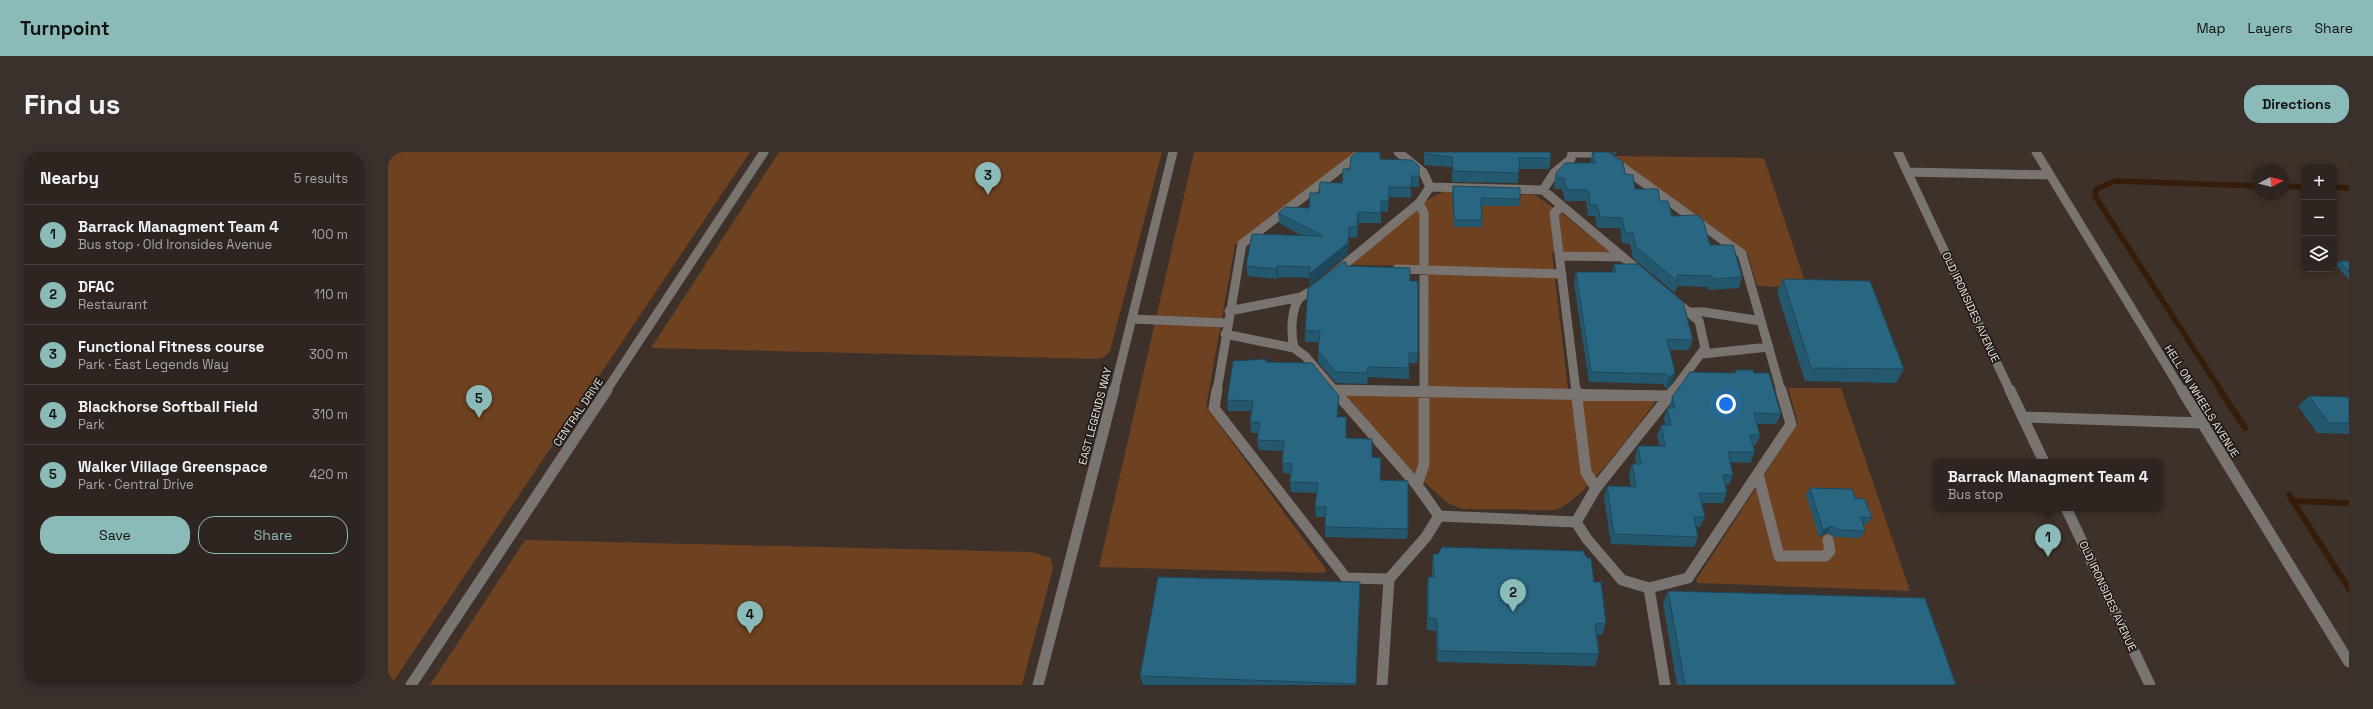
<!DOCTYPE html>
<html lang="en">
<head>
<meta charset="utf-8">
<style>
  body { margin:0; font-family:"Space Grotesk",sans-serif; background:#3a312d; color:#f1f3f6 }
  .controls { position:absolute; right:12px; top:12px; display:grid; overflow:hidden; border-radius:8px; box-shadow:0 2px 10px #0003 }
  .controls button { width:36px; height:36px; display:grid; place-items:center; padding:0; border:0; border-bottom:1px solid #49423e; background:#2e2520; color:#f1f3f6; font:20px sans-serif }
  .compass { position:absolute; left:1865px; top:12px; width:36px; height:36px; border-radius:50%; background:#2e2520; box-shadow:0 2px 10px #0003; rotate:83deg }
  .you { position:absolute; left:1338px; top:252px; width:14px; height:14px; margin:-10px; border:3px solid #fff; border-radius:50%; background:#1a73e8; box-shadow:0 0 0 6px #1a73e833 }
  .badge { display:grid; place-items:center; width:26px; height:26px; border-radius:50%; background:#8bbbb9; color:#111; font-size:13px; font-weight:700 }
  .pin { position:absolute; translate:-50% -33px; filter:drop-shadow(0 1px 2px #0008) }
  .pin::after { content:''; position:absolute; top:21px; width:14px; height:12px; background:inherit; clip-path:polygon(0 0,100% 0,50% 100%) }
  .popup { position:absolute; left:1545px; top:307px; width:230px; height:52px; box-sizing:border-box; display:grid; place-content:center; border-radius:8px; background:#2e2520; filter:drop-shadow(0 1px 3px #0005); font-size:13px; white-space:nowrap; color:#a7a5a5 }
  .popup b { font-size:15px; color:#f1f3f6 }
  .popup::after { content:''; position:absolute; left:50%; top:100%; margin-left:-8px; border:8px solid transparent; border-top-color:#2e2520 }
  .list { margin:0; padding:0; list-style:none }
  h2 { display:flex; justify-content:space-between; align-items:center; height:52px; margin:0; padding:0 16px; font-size:17px }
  h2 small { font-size:13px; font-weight:400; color:#a7a5a5 }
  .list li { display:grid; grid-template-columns:26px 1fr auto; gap:12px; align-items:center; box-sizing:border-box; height:60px; padding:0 16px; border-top:1px solid #49423e }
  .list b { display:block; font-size:15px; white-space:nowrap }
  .list p { margin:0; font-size:13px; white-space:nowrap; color:#a7a5a5 }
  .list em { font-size:13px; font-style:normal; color:#a7a5a5 }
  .actions { display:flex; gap:8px; padding:12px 16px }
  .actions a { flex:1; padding:9px 0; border:1px solid #8bbbb9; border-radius:16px; text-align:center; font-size:14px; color:#8bbbb9 }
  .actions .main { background:#8bbbb9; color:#111 }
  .icon { flex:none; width:22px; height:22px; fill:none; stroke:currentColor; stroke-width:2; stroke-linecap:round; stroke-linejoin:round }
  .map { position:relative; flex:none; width:1961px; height:533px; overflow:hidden; border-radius:16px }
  header { display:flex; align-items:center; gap:24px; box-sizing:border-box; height:56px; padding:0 20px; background:#8bbbb9; color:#111 }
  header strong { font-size:19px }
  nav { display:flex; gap:22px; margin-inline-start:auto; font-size:14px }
  .intro { display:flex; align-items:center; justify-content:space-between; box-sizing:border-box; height:96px; padding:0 24px }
  h1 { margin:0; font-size:28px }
  .button { padding:10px 18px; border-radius:16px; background:#8bbbb9; color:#111; font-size:14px; font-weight:700 }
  main { display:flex; gap:24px; padding:0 24px }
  aside { flex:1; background:#2e2520; border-radius:16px; box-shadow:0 2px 10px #0003 }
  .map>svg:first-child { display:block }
  .green { fill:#6e4120 }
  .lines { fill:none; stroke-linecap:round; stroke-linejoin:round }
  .stream-far1 { stroke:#361c09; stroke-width:5.5 }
  .stream { stroke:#361c09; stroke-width:6 }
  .minor-far1 { stroke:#7a7470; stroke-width:9 }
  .minor { stroke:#7a7470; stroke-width:11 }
  .wall { fill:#23586f }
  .shaded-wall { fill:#1d475a }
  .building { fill:#296681; stroke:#1d475a }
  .labels { text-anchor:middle; stroke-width:3.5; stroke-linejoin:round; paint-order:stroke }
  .street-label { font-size:11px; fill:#e7dfda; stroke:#201a17 }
</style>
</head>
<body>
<header>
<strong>Turnpoint</strong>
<nav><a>Map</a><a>Layers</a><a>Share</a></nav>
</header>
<div class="intro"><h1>Find us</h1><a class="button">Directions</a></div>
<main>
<aside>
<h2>Nearby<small>5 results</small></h2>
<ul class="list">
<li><span class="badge">1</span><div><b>Barrack Managment Team 4</b><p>Bus stop · Old Ironsides Avenue</p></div><em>100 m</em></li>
<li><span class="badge">2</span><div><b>DFAC</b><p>Restaurant</p></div><em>110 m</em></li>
<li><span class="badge">3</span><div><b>Functional Fitness course</b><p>Park · East Legends Way</p></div><em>300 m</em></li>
<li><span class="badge">4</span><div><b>Blackhorse Softball Field</b><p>Park</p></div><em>310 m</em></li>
<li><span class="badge">5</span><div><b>Walker Village Greenspace</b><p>Park · Central Drive</p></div><em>420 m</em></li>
</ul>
<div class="actions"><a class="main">Save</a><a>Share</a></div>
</aside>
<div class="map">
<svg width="1961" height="533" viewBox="0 0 1961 533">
  <rect width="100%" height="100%" fill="#3d312a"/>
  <path class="green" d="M0 0H362L3 533H0Z
    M391 0H774L722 199 716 205 707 207 263 196Z
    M806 0H967L847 93 818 255 937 416 938 420 934 421 711 415Z
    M1229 4 1376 6 1419 136 1369 134 1360 103 1229 7 1227 5Z
    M1059 39 1147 43 1175 62 1221 99 1220 103 1164 101 1181 245 1266 249V252C1246 277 1198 345 1172 356 1168 358 1163 358 1160 358L1074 357 1060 351 1021 317 959 244 960 242 1041 243 1040 114 966 113 965 111C987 92 1032 45 1059 39Z
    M1400 236H1453L1522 439 1309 431 1308 428 1410 271Z
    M137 388 644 400 663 406 665 416 634 533H42Z"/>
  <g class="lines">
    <path class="stream-far1" d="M1895 34 1916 35
      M1946 35 1961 36
      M1833 239 1707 44 1708 37 1727 29 1871 34"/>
    <path class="stream" d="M1832 238 1857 276
      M1901 343 1961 437
      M1904 349 1961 351"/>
    <path class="minor-far1" d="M1010 0 1035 20 1042 35
      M1510 0 1622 239
      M1648 0 1794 239
      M1519 20 1662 23
      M1155 38 1166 21 1183 7 1184 1H1215L1354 102 1393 239
      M1031 51 1036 61V239
      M1174 54 1166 61 1188 239
      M1172 104 1235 105
      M1009 117 1174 122
      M841 159 913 145
      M1301 160H1316L1373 169
      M744 167 839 171
      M837 182 906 196
      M1314 202 1381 195
      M946 238 1060 239
      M218 239 376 0
      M726 239 785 0
      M829 239 854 92 974 0
      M947 239 917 204 906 196C903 183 902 155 913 145 917 142 923 139 927 137L1031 51 1042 35 1155 38 1311 169 1317 196 1285 239"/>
    <path class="minor" d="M829 238 826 256 958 426 1001 427 1038 385 1051 364
      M946 238 1029 333 1051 364 1188 370 1208 336 1286 238
      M946 238 1281 244
      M1188 238 1198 320 1208 336
      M1622 238 1656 310
      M1794 238 1961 510
      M1635 265 1813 271
      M1370 322 1391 404H1437L1442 399 1440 388
      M1029 333 1036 312V238
      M1678 356 1762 533
      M1188 370 1199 387 1234 428 1261 436 1300 426 1403 272 1393 238
      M1261 436 1277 533
      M23 533 219 238
      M650 533 726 238
      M994 533 1001 427"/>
  </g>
  <path class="wall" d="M1036 0H1162L1163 6 1161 17H1131L1130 31 1064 30V15L1036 13Z
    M1204 0H1220L1247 37 1272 49 1284 64 1322 93 1354 125 1351 136 1320 138V135L1289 134 1287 141 1245 106 1242 92 1234 91 1232 76H1209L1207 64H1200L1198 49H1177L1174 37H1167L1166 32 1168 21 1203 11V7Z
    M1223 0H1229L1228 3Z
    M992 7 1031 24V35H1023V46L1001 45 1000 60 993 59V71H971L969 86 961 85 960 102 922 133 921 126 890 125 889 127 860 124 858 114 914 84 891 71 890 61 921 56 931 41 954 31 962 17Z
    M1065 34 1132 47 1131 54H1094V75H1066L1064 42Z
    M1952 109H1961V128L1948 113Z
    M1226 112 1305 188 1301 198H1282L1287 220 1284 231 1278 237 1275 232 1201 230 1186 131 1188 120H1224Z
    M958 114 1022 129 1030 201 1029 211H1021V227L980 225 979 232 948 231 930 210V199L931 190H917V179Z
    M1395 127 1516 217 1508 231 1417 229 1389 140Z
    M878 210 951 244V254L950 265H958V286L984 305 992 328 1020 377 1019 387 937 385V365H928L927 355 929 341 903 340 902 330 903 322 895 321 894 311 895 299 871 298 869 288 870 281H863L862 270 863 259H840L839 248Z
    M1347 218 1366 221 1393 262 1388 272H1369L1372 283 1368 293H1365L1367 300 1362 311 1342 310 1345 323 1341 333H1337L1339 341 1335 351H1314L1317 365 1312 375H1308L1310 385 1306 395 1223 392 1216 345 1219 334 1243 335 1241 322 1244 312H1248L1247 304 1250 294H1272L1269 283 1273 273H1277L1276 266 1279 256H1281L1284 245 1346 221Z
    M1921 244 1961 245V282L1929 281 1910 254Z
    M1422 336 1467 346 1484 366 1479 372H1475L1477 379 1472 386 1446 385 1439 381 1431 385 1418 343Z
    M1045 402 1206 430 1218 471 1214 483H1209L1211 502 1207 514 1049 510 1048 479 1039 478V438L1040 425H1044V414Z
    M972 430V442L968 533H755L752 524Z
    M1280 439 1568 533H1289L1275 451Z"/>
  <path class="shaded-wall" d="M970 60 971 71 969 86V75Z
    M961 75V85L960 102 922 133 921 122Z
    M889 114 890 125 889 127 888 117Z
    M1287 220 1284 231 1278 237 1281 226Z
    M951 244V254L949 275V265Z
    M1443 374 1439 381 1431 385 1435 378Z
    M972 430V442L968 533Z"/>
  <path class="building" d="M969 0H992V7L1024 8 1031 14V24H1024L1023 35H1001V49H993V61L970 60 969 75H961L960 91 921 122 922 115 889 114 888 117 858 114 864 82 935 84 890 61 897 55 921 56 922 41H931L932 30 954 31 955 17H962L963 5Z
    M1036 0H1162L1163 6H1131V21L1065 19 1064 5 1036 2Z
    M1205 0H1220L1235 10 1237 22 1245 23 1247 37H1270L1272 49H1280L1284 64 1309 63 1315 68 1322 93H1345L1354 125 1324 127V124L1289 123 1290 130 1248 95 1245 81H1237L1234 66 1212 65 1209 53H1202L1200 38H1179L1176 26H1168V21L1177 11H1207Z
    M1065 34 1132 36V47L1093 46 1094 68H1066Z
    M1952 109H1961V120Z
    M955 110H958V114L1022 116V129H1030V201H1021V216L980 215 979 221 948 220 930 199 932 179H917L920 136Z
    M1226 112H1250L1295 150 1305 188 1279 187 1287 220 1281 226 1278 222 1203 220 1188 120H1228Z
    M1395 127 1482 129 1516 217 1423 216Z
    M878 207V210L924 211 951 244 949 265H958V286L984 287V305L993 306 992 328 1020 329V377L937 375 938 355H927L930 331 902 330 904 312 894 311 896 289 869 288 872 271 862 270 865 249 839 248 845 209Z
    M1347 218H1365L1366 221H1381L1393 262 1366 261 1372 283H1362L1367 300H1340L1345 323H1335L1339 341H1311L1317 365H1306L1310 385 1226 382 1219 334 1248 335 1244 312H1253L1250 294H1277L1273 273H1283L1279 256H1287L1284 245 1302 220 1348 221Z
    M1921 244 1961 245V271H1941Z
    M1422 336 1464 337 1467 346 1477 347 1484 366 1473 365 1477 379 1450 378 1443 374 1435 378Z
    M1054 395 1195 399 1199 406H1203L1206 430H1213L1218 471 1207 472 1211 502 1050 499 1049 467 1040 466V425H1046L1045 402H1050Z
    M770 425 972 430 968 532 752 524Z
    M1280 439 1537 446 1568 533H1297Z"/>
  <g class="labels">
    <g class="street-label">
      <text transform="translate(1583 155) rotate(65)" y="4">OLD IRONSIDES AVENUE</text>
      <text transform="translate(1814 249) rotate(58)" y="4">HELL ON WHEELS AVENUE</text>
      <text transform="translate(190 260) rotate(-56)" y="4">CENTRAL DRIVE</text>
      <text transform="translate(707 264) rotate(-75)" y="4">EAST LEGENDS WAY</text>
      <text transform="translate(1720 444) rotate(65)" y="4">OLD IRONSIDES AVENUE</text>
    </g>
  </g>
</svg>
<div class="controls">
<button>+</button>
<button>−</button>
<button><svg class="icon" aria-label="layers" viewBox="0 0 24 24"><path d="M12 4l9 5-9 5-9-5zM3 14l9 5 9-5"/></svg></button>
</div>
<svg class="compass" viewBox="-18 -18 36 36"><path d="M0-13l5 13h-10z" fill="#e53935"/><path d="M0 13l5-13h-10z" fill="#a7a5a5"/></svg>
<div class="you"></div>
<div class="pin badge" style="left:1660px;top:405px">1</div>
<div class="popup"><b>Barrack Managment Team 4</b>Bus stop</div>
<div class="pin badge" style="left:1125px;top:460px">2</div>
<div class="pin badge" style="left:600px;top:43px">3</div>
<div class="pin badge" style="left:362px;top:482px">4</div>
<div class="pin badge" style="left:91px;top:266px">5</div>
</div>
</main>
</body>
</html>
